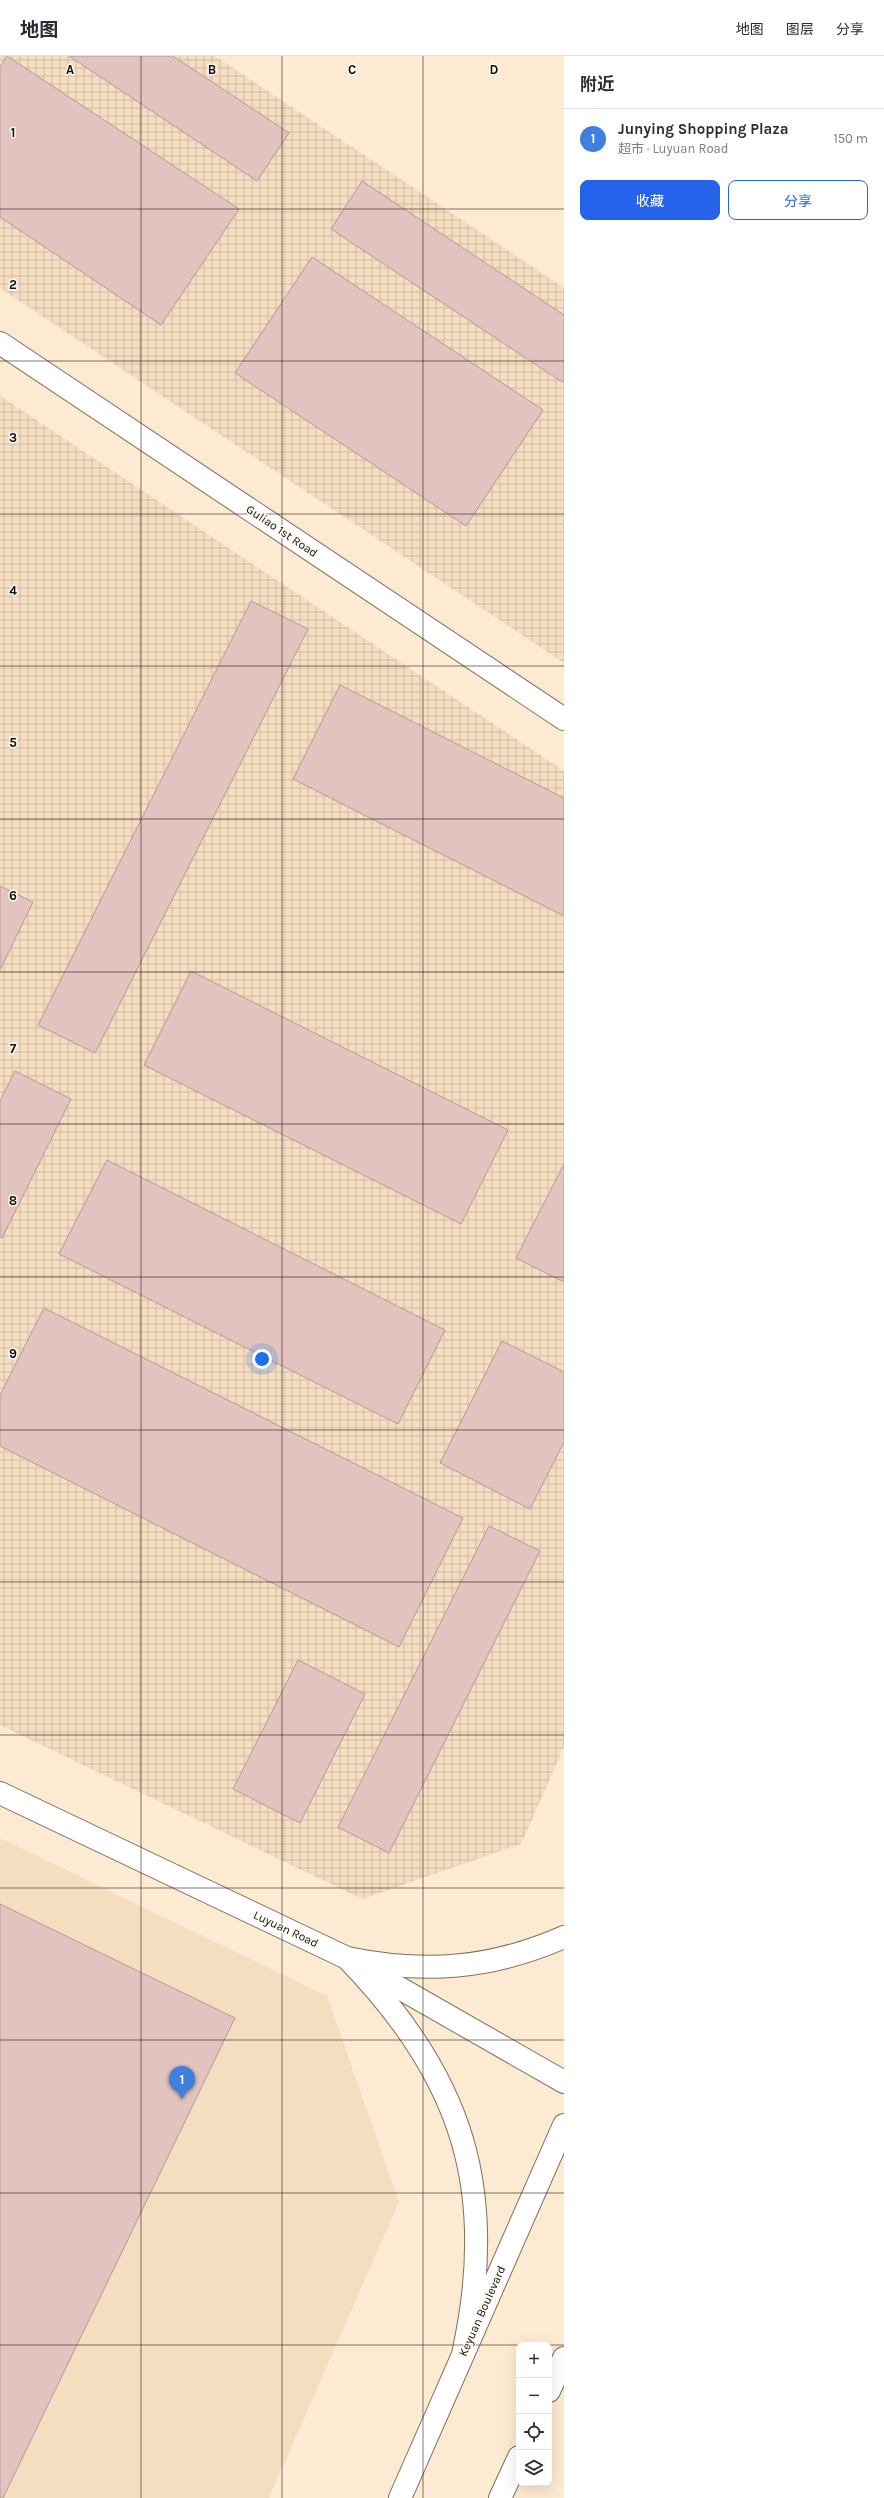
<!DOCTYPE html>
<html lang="zh">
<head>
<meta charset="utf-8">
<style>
  body { margin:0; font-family:Karla,"Noto Sans SC",sans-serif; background:#f7f7f7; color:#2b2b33 }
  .controls { position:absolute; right:12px; bottom:12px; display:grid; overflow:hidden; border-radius:8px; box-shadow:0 4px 16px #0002 }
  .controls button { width:36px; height:36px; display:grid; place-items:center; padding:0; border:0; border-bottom:1px solid #e1e1e2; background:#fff; color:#2b2b33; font:20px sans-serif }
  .you { position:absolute; left:262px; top:1303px; width:14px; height:14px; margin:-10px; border:3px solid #fff; border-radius:50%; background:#1a73e8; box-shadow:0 0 0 6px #1a73e833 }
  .badge { display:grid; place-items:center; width:26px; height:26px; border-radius:50%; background:#2563eb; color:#fff; font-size:13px; font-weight:700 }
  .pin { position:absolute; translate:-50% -33px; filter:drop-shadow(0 1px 2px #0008) }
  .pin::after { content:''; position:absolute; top:21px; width:14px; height:12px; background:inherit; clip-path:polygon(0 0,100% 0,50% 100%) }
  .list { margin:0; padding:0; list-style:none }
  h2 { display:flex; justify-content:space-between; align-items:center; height:52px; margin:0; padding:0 16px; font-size:17px }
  h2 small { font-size:13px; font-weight:400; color:#7c7c81 }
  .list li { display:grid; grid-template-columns:26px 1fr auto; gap:12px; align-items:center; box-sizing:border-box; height:60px; padding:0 16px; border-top:1px solid #e1e1e2 }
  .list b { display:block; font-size:15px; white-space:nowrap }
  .list p { margin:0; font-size:13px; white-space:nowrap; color:#7c7c81 }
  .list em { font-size:13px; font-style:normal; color:#7c7c81 }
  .actions { display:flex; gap:8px; padding:12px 16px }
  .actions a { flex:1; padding:9px 0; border:1px solid #2563eb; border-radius:8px; text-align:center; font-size:14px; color:#2563eb }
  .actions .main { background:#2563eb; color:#fff }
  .icon { flex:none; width:22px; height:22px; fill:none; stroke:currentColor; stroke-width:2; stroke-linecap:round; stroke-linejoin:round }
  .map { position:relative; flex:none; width:564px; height:2442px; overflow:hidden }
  header { display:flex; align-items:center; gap:24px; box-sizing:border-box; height:56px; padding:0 20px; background:#fff; border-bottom:1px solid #e1e1e2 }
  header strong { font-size:19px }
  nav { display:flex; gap:22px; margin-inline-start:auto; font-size:14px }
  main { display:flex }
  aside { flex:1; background:#fff }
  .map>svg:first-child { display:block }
  .built { fill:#f5ddc0 }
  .industrial { fill:url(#industrial-grid) }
  .building { fill:#e2c3bf; stroke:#b79995 }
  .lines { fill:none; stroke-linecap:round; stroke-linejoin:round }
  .minor-casing { stroke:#7f6f5b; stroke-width:24 }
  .tertiary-casing { stroke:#7f6f5b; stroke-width:24 }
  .minor { stroke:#fff; stroke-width:22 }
  .tertiary { stroke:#fff; stroke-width:22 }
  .grid { fill:none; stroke:#150f08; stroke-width:1; stroke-opacity:0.55 }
  .labels { text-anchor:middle; stroke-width:3; stroke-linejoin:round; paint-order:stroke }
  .street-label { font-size:12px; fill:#150f08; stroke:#fefaf5 }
  .grid-label { font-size:13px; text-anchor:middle; font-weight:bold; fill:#150f08; stroke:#fefaf5; stroke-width:3; stroke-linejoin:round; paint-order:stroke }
</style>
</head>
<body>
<header>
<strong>地图</strong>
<nav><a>地图</a><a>图层</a><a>分享</a></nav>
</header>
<main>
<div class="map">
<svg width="564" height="2442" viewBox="0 0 564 2442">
  <defs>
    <pattern id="industrial-grid" width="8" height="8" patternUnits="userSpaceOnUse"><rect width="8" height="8" fill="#f5ddc0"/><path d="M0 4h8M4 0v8" fill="none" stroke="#d1bca4"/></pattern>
  </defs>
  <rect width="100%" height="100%" fill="#fdead3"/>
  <path class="built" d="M0 1782 327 1940 399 2146 269 2442H0Z"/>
  <path class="industrial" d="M0 0H215L564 232V607L0 232Z
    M0 340 564 715V1691L521 1788 362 1843 0 1669Z"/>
  <path class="building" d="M7 0 239 153 161 269 0 161V11Z
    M69 0H173L289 77 257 125Z
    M362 125 564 259V323L562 326 331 173Z
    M312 201 543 354 466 470 235 317Z
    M251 545 308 573 95 997 38 969Z
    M340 629 564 742V860L293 723Z
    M0 830 33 846 0 914Z
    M191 915 508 1074 461 1168 144 1009Z
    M15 1015 71 1043 2 1182 0 1181V1045Z
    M107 1104 445 1274 398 1368 59 1198Z
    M564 1108V1226L516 1202Z
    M44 1252 463 1462 399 1591 0 1390V1339Z
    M502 1285 564 1316V1386L530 1453 440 1407Z
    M489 1470 540 1495 389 1797 338 1771Z
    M298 1604 365 1638 300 1767 233 1733Z
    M0 1848 235 1962 3 2442H0Z"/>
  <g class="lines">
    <g class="minor-casing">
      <path id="minor" d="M0 287 564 663
        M0 1737 347 1902 564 2026"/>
    </g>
    <g class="tertiary-casing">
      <path id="tertiary" d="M347 1902C463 2021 499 2135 463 2298
        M347 1902C425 1918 491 1913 564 1881
        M549 2335 564 2302
        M400 2442 564 2069
        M500 2442 519 2401"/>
    </g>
    <use href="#minor" class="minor"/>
    <use href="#tertiary" class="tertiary"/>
  </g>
  <path class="grid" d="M141 0V2442M282 0V2442M423 0V2442M0 153H564M0 305H564M0 458H564M0 610H564M0 763H564M0 916H564M0 1068H564M0 1221H564M0 1374H564M0 1526H564M0 1679H564M0 1832H564M0 1984H564M0 2137H564M0 2289H519M549 2289H564"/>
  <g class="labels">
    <g class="street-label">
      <text transform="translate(282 475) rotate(34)" y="4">Guliao 1st Road</text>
      <text transform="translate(286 1873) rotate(25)" y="4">Luyuan Road</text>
      <text transform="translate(482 2255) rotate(-66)" y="4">Keyuan Boulevard</text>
    </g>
  </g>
  <g class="grid-label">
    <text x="70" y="18">A</text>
    <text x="212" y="18">B</text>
    <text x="352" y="18">C</text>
    <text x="494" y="18">D</text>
    <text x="13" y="81">1</text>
    <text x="13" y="233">2</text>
    <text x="13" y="386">3</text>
    <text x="13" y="539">4</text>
    <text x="13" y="691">5</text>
    <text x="13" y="844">6</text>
    <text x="13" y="997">7</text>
    <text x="13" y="1149">8</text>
    <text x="13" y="1302">9</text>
  </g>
</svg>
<div class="controls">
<button>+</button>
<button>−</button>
<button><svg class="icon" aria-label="locate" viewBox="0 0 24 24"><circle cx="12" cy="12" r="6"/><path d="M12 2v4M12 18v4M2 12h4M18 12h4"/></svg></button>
<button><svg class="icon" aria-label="layers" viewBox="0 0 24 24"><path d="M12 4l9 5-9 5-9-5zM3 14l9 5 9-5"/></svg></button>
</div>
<div class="you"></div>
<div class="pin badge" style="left:182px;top:2043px;background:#3f7fe0">1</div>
</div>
<aside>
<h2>附近<small></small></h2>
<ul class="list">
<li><span class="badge" style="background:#3f7fe0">1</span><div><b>Junying Shopping Plaza</b><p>超市 · Luyuan Road</p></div><em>150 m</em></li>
</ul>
<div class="actions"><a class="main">收藏</a><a>分享</a></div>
</aside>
</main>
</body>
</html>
